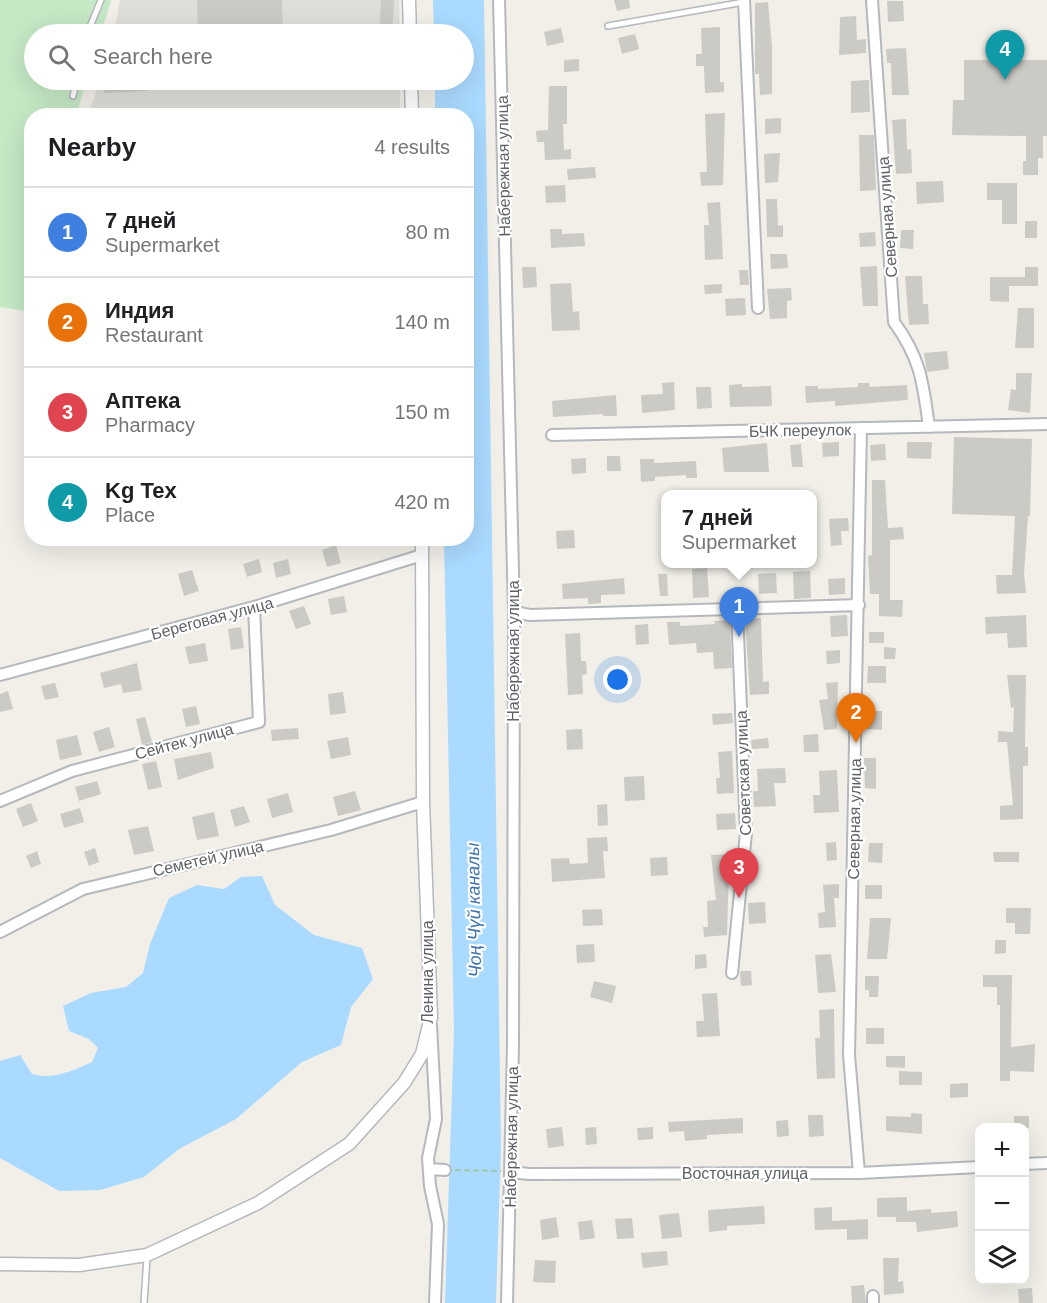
<!DOCTYPE html>
<html lang="en">
<head>
<meta charset="utf-8">
<style>
  body { margin:0; font-family:Helvetica,sans-serif; background:#f2f2f2; color:#202124 }
  .controls { position:absolute; right:18px; bottom:18px; display:grid; overflow:hidden; border-radius:12px; box-shadow:0 6px 24px #0002 }
  .controls button { width:54px; height:54px; display:grid; place-items:center; padding:0; border:0; border-bottom:2px solid #e0e0e0; background:#fff; color:#202124; font:30px sans-serif }
  .you { position:absolute; left:618px; top:680px; width:21px; height:21px; margin:-15px; border:4px solid #fff; border-radius:50%; background:#1a73e8; box-shadow:0 0 0 9px #1a73e833 }
  .badge { display:grid; place-items:center; width:39px; height:39px; border-radius:50%; background:#ea580c; color:#fff; font-size:20px; font-weight:700 }
  .pin { position:absolute; translate:-50% -50px; filter:drop-shadow(0 2px 3px #0008) }
  .pin::after { content:''; position:absolute; top:32px; width:21px; height:18px; background:inherit; clip-path:polygon(0 0,100% 0,50% 100%) }
  .popup { position:absolute; left:661px; top:490px; width:156px; height:78px; box-sizing:border-box; display:grid; place-content:center; border-radius:12px; background:#fff; filter:drop-shadow(0 2px 4px #0005); font-size:20px; white-space:nowrap; color:#757577 }
  .popup b { font-size:22px; color:#202124 }
  .popup::after { content:''; position:absolute; left:50%; top:100%; margin-left:-12px; border:12px solid transparent; border-top-color:#fff }
  .list { margin:0; padding:0; list-style:none }
  h2 { display:flex; justify-content:space-between; align-items:center; height:78px; margin:0; padding:0 24px; font-size:26px }
  h2 small { font-size:20px; font-weight:400; color:#757577 }
  .list li { display:grid; grid-template-columns:39px 1fr auto; gap:18px; align-items:center; box-sizing:border-box; height:90px; padding:0 24px; border-top:2px solid #e0e0e0 }
  .list b { display:block; font-size:22px; white-space:nowrap }
  .list p { margin:0; font-size:20px; white-space:nowrap; color:#757577 }
  .list em { font-size:20px; font-style:normal; color:#757577 }
  .icon { flex:none; width:33px; height:33px; fill:none; stroke:currentColor; stroke-width:2; stroke-linecap:round; stroke-linejoin:round }
  .map { position:relative; flex:none; width:1047px; height:1303px; overflow:hidden }
  .search { position:absolute; background:#fff; box-shadow:0 6px 24px #0002; left:24px; top:24px; width:450px; height:66px; display:flex; align-items:center; gap:15px; box-sizing:border-box; padding:0 21px; border-radius:33px; color:#757577; font-size:22px }
  .panel { position:absolute; background:#fff; box-shadow:0 6px 24px #0002; left:24px; top:108px; width:450px; height:438px; border-radius:24px }
  .map>svg:first-child { display:block }
  .industrial { fill:#e0deda }
  .green { fill:#c5e8c5 }
  .water { fill:#aadaff }
  .building { fill:#cccac5 }
  .lines { fill:none; stroke-linecap:round; stroke-linejoin:round }
  .service-casing { stroke:#b5b8bc; stroke-width:8 }
  .minor-casing { stroke:#b5b8bc; stroke-width:14 }
  .tertiary-casing { stroke:#b5b8bc; stroke-width:15 }
  .path { stroke:#9cc7a9; stroke-width:2; stroke-dasharray:6 3; stroke-linecap:butt }
  .service { stroke:#fff; stroke-width:5 }
  .minor { stroke:#fff; stroke-width:10 }
  .tertiary { stroke:#fff; stroke-width:12 }
  .labels { text-anchor:middle; stroke-width:4.5; stroke-linejoin:round; paint-order:stroke }
  .street-label { font-size:16px; fill:#5f6368; stroke:#fff }
  .water-label { font-size:18px; font-style:italic; fill:#4174aa; stroke:#fff }
</style>
</head>
<body>
<div class="map">
<svg width="1047" height="1303" viewBox="0 0 1047 1303">
  <rect width="100%" height="100%" fill="#f1efe8"/>
  <path class="industrial" d="M120 0H399L400 34H114Z
    M100 80H400V115L88 116Z"/>
  <path class="green" d="M0 0H111L101 34H34V80H87L76 115 32 116 31 312 0 307Z"/>
  <path class="water" d="M433 0H484L501 1146 496 1303H445L454 1031 444 539 466 538V116L435 115V80H464V34H434Z
    M262 876 275 905 314 935 362 948 373 979 351 1007 341 1045 302 1062 236 1119 179 1149 144 1177 100 1190 59 1191 0 1158V1061L20 1055 32 1074C52 1080 73 1071 92 1062L98 1048 89 1039 69 1031 63 1006 91 993 126 987 143 973 150 944 169 898 197 885 224 889 241 877Z"/>
  <path class="building" d="M197 0H282L283 33 198 34Z
    M381 0H394L392 34H379Z
    M614 0H629L630 8 617 11Z
    M887 1H903L904 21 888 22Z
    M768 2 772 47V94L760 95 759 74H755V3Z
    M856 16 857 40 866 39V53L839 55 840 17Z
    M720 27V82H724V92L705 93 704 66H696V54H702L701 28Z
    M561 28 564 42 547 46 544 32Z
    M635 34 639 49 622 54 618 38Z
    M906 48 909 95H892L891 63H887L886 49Z
    M579 59V71L564 72V60Z
    M964 60H1047V136H1043V158H1038V175H1023V161H1026V136L952 135 953 100H964Z
    M104 80H146V91L104 93Z
    M869 80 870 112 851 113V81Z
    M549 86H567V124H563L564 150 571 149V159L545 160 544 142H537L536 131 548 130Z
    M725 113 723 185 701 186 700 172H707L705 114Z
    M781 118V133L765 134V119Z
    M906 119 907 150 911 149 912 173 896 174 892 120Z
    M859 135H874L876 190 860 191Z
    M780 153 778 182 765 183 764 154Z
    M595 167 596 178 568 180 567 169Z
    M943 181 944 202 917 204 916 182Z
    M987 183H1017V224H1002V200H987Z
    M565 185 566 202 546 203 545 186Z
    M766 199H777L778 226 783 225V237H767Z
    M720 202 723 259 705 260 704 225H709L707 203Z
    M1025 221H1037V238H1025Z
    M550 229H562V234L584 233 585 246 551 248Z
    M901 230H914L913 249 900 248Z
    M875 232 876 246 860 247 859 233Z
    M770 254H787L788 268 771 269Z
    M877 266 878 306H863L860 267Z
    M522 267H536L537 287 523 288Z
    M1025 267H1038V286H1009V302L990 301V277H1025Z
    M739 270H748L749 285H740Z
    M905 276H922L923 304H928L929 324 909 325Z
    M571 283 573 312 579 311 580 330 552 331 550 284Z
    M722 284V293L705 294 704 285Z
    M791 288 792 300 787 301V318L770 319 767 289Z
    M745 298 746 315 726 316 725 299Z
    M1018 308H1034V348H1015Z
    M947 351 949 369 927 372 924 353Z
    M1016 373H1032L1030 413 1008 410 1011 389 1016 390Z
    M674 382 675 410 642 413 641 395 663 394 662 383Z
    M858 383H869L870 387 907 385 908 400 835 406V401L806 403 805 386H818V389L858 387Z
    M742 384V387L771 386 772 406 730 407 729 385Z
    M696 387H711L712 408 697 409Z
    M616 395 617 416H603V414L553 417 552 401Z
    M954 437 1032 439 1030 516H1028L1024 574 1026 593 997 594 996 575H1012L1015 516 952 514Z
    M839 442V456L823 457 822 443Z
    M907 442H932L931 459 907 458Z
    M767 443 769 472H724L722 448Z
    M801 444 803 467H792L790 445Z
    M885 444 886 460 871 461 870 445Z
    M607 456H620L621 471H607Z
    M586 458V473L572 474 571 459Z
    M640 459H654V463L696 461 697 478H686V475L655 477V481L641 482Z
    M872 480H885L888 528 903 527 904 539 890 540V600H903L902 617 879 616V594H870L868 556 872 555Z
    M848 518 849 531H841L842 545 831 546 829 519Z
    M574 530 575 548 557 549 556 531Z
    M336 545 341 563 327 567 322 550Z
    M259 559 262 572 247 577 243 564Z
    M288 559 291 574 276 578 273 563Z
    M707 568 709 597 693 598 692 569Z
    M192 570 199 591 184 596 178 574Z
    M810 571 811 598 794 599 793 572Z
    M776 573 777 593 759 594 758 574Z
    M658 574H667L668 596H660Z
    M624 578 625 594 601 595V603L588 604V598L563 599 562 584Z
    M845 578V594L829 595 828 579Z
    M344 596 347 612 331 615 328 599Z
    M304 606 311 624 296 629 289 611Z
    M847 615 848 636 831 637 830 616Z
    M1026 615 1027 647 1008 648 1007 633 986 634 985 617Z
    M761 618 763 682 769 681V694L750 695 745 619Z
    M730 620 732 668 714 669 713 652 697 653 696 643 669 645 667 622H680V626L715 624 714 621Z
    M648 624 649 644 636 645 635 625Z
    M241 627 244 648 231 650 228 629Z
    M869 632H884V643H869Z
    M580 633 581 661H586L587 674 582 675 583 694 568 695 565 634Z
    M205 643 208 661 189 664 185 647Z
    M884 647 896 648 895 659H884Z
    M840 650V663L827 664 826 651Z
    M137 663 142 690 123 693 121 684 104 688 100 673Z
    M868 666H886V683H867Z
    M1007 675H1026L1025 747H1028V766H1023V819L1000 820V806L1013 805 1007 742H998V731L1013 732 1014 707 1011 708Z
    M838 682 837 729 824 730 819 700 828 699 826 683Z
    M55 683 59 697 45 700 41 686Z
    M8 691 13 709 0 712V694Z
    M343 692 346 713 330 715 328 694Z
    M196 706 200 724 186 727 182 709Z
    M867 711H882V730L866 729Z
    M732 713 733 723 713 725 712 714Z
    M145 717 152 742 142 745 136 719Z
    M109 727 115 747 99 752 93 732Z
    M298 728 299 739 272 741 271 730Z
    M582 729 583 749 567 750 566 730Z
    M818 734 819 752H804L803 735Z
    M77 735 82 755 60 760 56 740Z
    M348 737 351 755 331 759 327 741Z
    M768 738 769 748 752 749 751 740Z
    M732 751 734 793 717 794 716 778H720L718 752Z
    M211 752 214 768 178 780 174 759Z
    M864 758H876V789L865 788Z
    M156 761 162 787 148 790 142 764Z
    M785 768 786 783H774L776 806 754 807 753 791H758L757 769Z
    M837 770 839 812 814 813 813 795H820L819 771Z
    M644 776 645 800 625 801 624 777Z
    M97 781 101 794 79 801 75 787Z
    M355 791 361 810 338 816 333 797Z
    M288 793 293 812 272 818 267 799Z
    M31 803 38 821 23 827 16 809Z
    M607 804 608 825 598 826 597 805Z
    M244 806 250 822 235 827 230 810Z
    M80 808 84 822 64 828 60 814Z
    M214 812 219 836 197 840 192 817Z
    M735 813 736 829 717 830 716 814Z
    M148 826 154 851 134 855 128 830Z
    M607 837 608 851H603L605 878 552 882 551 859 569 858 570 864 588 863 587 838Z
    M836 842 837 860 827 861 826 843Z
    M869 843H883L882 863 868 862Z
    M95 848 99 862 89 866 84 852Z
    M37 851 41 864 31 868 26 856Z
    M993 852H1019V862H994Z
    M734 854 735 867 729 868 727 935 704 937 703 927H708L707 901 716 900 711 855Z
    M667 857 668 875 651 876 650 858Z
    M839 884V898H834L836 927 819 928 818 913 825 912 823 885Z
    M865 885H882V899H865Z
    M765 902 766 923 749 924 748 903Z
    M1006 908H1031L1030 934H1015V923H1006Z
    M602 909 603 925 583 926 582 910Z
    M870 918H891L887 959H867Z
    M995 940H1006V953L995 954Z
    M594 944 595 962 577 963 576 945Z
    M706 954 707 968 695 969V955Z
    M831 954 836 992 818 993 815 955Z
    M740 971H751L752 985 741 986Z
    M983 975H1012L1011 1047 1035 1044 1034 1072 1010 1071V1081H1000V1005H997V987H983Z
    M865 976H879L878 997H869V990H865Z
    M594 981 616 986 612 1003 590 997Z
    M717 993 720 1036 697 1037 696 1021H704L702 994Z
    M834 1009 835 1078 817 1079 815 1038H820L819 1010Z
    M866 1028H884V1044H866Z
    M886 1056H905V1068L886 1067Z
    M899 1071 922 1072V1085H899Z
    M968 1083V1097L950 1098V1084Z
    M911 1113 922 1114V1134L886 1131V1116L911 1117Z
    M808 1115H823L824 1136 809 1137Z
    M1014 1116H1029V1128H1014Z
    M743 1118V1133L707 1135V1139L685 1141 684 1131 669 1132 668 1122Z
    M788 1120 789 1136 777 1137 776 1121Z
    M562 1127 564 1146 548 1148 546 1129Z
    M596 1127 597 1144 586 1145 585 1128Z
    M653 1127V1139L638 1140 637 1128Z
    M907 1197V1211L931 1209V1213L957 1211 958 1227 917 1232 916 1222H896V1217H877V1198Z
    M764 1206 765 1224 727 1226V1230L709 1232 708 1210Z
    M832 1207V1221L868 1219V1239L847 1240V1229L815 1230 814 1208Z
    M679 1213 682 1237 662 1239 659 1215Z
    M556 1217 559 1237 542 1240 540 1220Z
    M632 1218 634 1238 617 1239 615 1219Z
    M592 1220 595 1238 580 1240 578 1222Z
    M667 1251 668 1265 643 1268 641 1253Z
    M883 1258H899L898 1282 903 1281 904 1293 884 1295Z
    M535 1260 556 1261 555 1283 533 1282Z
    M864 1285 866 1303H852L851 1286Z
    M1032 1288 1033 1303H1019L1018 1289Z"/>
  <g class="lines">
    <g class="service-casing">
      <path id="service" d="M608 26 744 2
        M87 34 101 0
        M73 96 77 80
        M144 1303 147 1257"/>
    </g>
    <g class="minor-casing">
      <path id="minor" d="M499 0 514 612 513 1046 507 1303
        M744 0 758 308
        M872 0 894 322C921 359 923 383 929 427
        M552 435 1047 424
        M514 612 530 615 859 605
        M0 675 254 607 422 555
        M0 801 72 771 259 722 254 607
        M0 932 83 889 331 830 423 802
        M732 973 746 833 737 609
        M431 1026 436 1119 428 1158 430 1186 438 1224 435 1303
        M1024 1164 1047 1163
        M429 1169 445 1170
        M510 1172 529 1174 859 1173 980 1167
        M859 1173 849 1055 861 428
        M873 1296V1303"/>
    </g>
    <g class="tertiary-casing">
      <path id="tertiary" d="M409 0 410 34
        M411 80 412 116
        M0 1264 79 1265 147 1255 258 1203 349 1144 404 1083 422 1054 431 1017 423 802 422 538"/>
    </g>
    <path class="path" d="M455 1170 501 1171"/>
    <use href="#service" class="service"/>
    <use href="#minor" class="minor"/>
    <use href="#tertiary" class="tertiary"/>
  </g>
  <g class="labels">
    <g class="street-label">
      <text transform="translate(503 166) rotate(-91)" y="6">Набережная улица</text>
      <text transform="translate(887 217) rotate(-94)" y="6">Северная улица</text>
      <text transform="translate(800 430) rotate(-1)" y="6">БЧК переулок</text>
      <text transform="translate(212 618) rotate(-15)" y="6">Береговая улица</text>
      <text transform="translate(513 651) rotate(-90)" y="6">Набережная улица</text>
      <text transform="translate(184 741) rotate(-15)" y="6">Сейтек улица</text>
      <text transform="translate(743 773) rotate(-92)" y="6">Советская улица</text>
      <text transform="translate(854 819) rotate(-89)" y="6">Северная улица</text>
      <text transform="translate(208 858) rotate(-13)" y="6">Семетей улица</text>
      <text transform="translate(427 972) rotate(-90)" y="6">Ленина улица</text>
      <text transform="translate(511 1137) rotate(-89)" y="6">Набережная улица</text>
      <text x="745" y="1179">Восточная улица</text>
    </g>
    <g class="water-label">
      <text transform="translate(474 910) rotate(-91)" y="6">Чоң Чүй каналы</text>
    </g>
  </g>
</svg>
<div class="controls">
<button>+</button>
<button>−</button>
<button><svg class="icon" aria-label="layers" viewBox="0 0 24 24"><path d="M12 4l9 5-9 5-9-5zM3 14l9 5 9-5"/></svg></button>
</div>
<div class="you"></div>
<div class="pin badge" style="left:739px;top:637px;background:#3f7fe0">1</div>
<div class="popup"><b>7 дней</b>Supermarket</div>
<div class="pin badge" style="left:856px;top:743px;background:#e8710a">2</div>
<div class="pin badge" style="left:739px;top:898px;background:#e0444e">3</div>
<div class="pin badge" style="left:1005px;top:80px;background:#0f9aa8">4</div>
<div class="search"><svg class="icon" aria-label="search" viewBox="0 0 24 24"><circle cx="10" cy="10" r="6"/><path d="M15 15l6 6"/></svg>Search here</div>
<section class="panel">
<h2>Nearby<small>4 results</small></h2>
<ul class="list">
<li><span class="badge" style="background:#3f7fe0">1</span><div><b>7 дней</b><p>Supermarket</p></div><em>80 m</em></li>
<li><span class="badge" style="background:#e8710a">2</span><div><b>Индия</b><p>Restaurant</p></div><em>140 m</em></li>
<li><span class="badge" style="background:#e0444e">3</span><div><b>Аптека</b><p>Pharmacy</p></div><em>150 m</em></li>
<li><span class="badge" style="background:#0f9aa8">4</span><div><b>Kg Tex</b><p>Place</p></div><em>420 m</em></li>
</ul>
</section>
</div>
</body>
</html>
